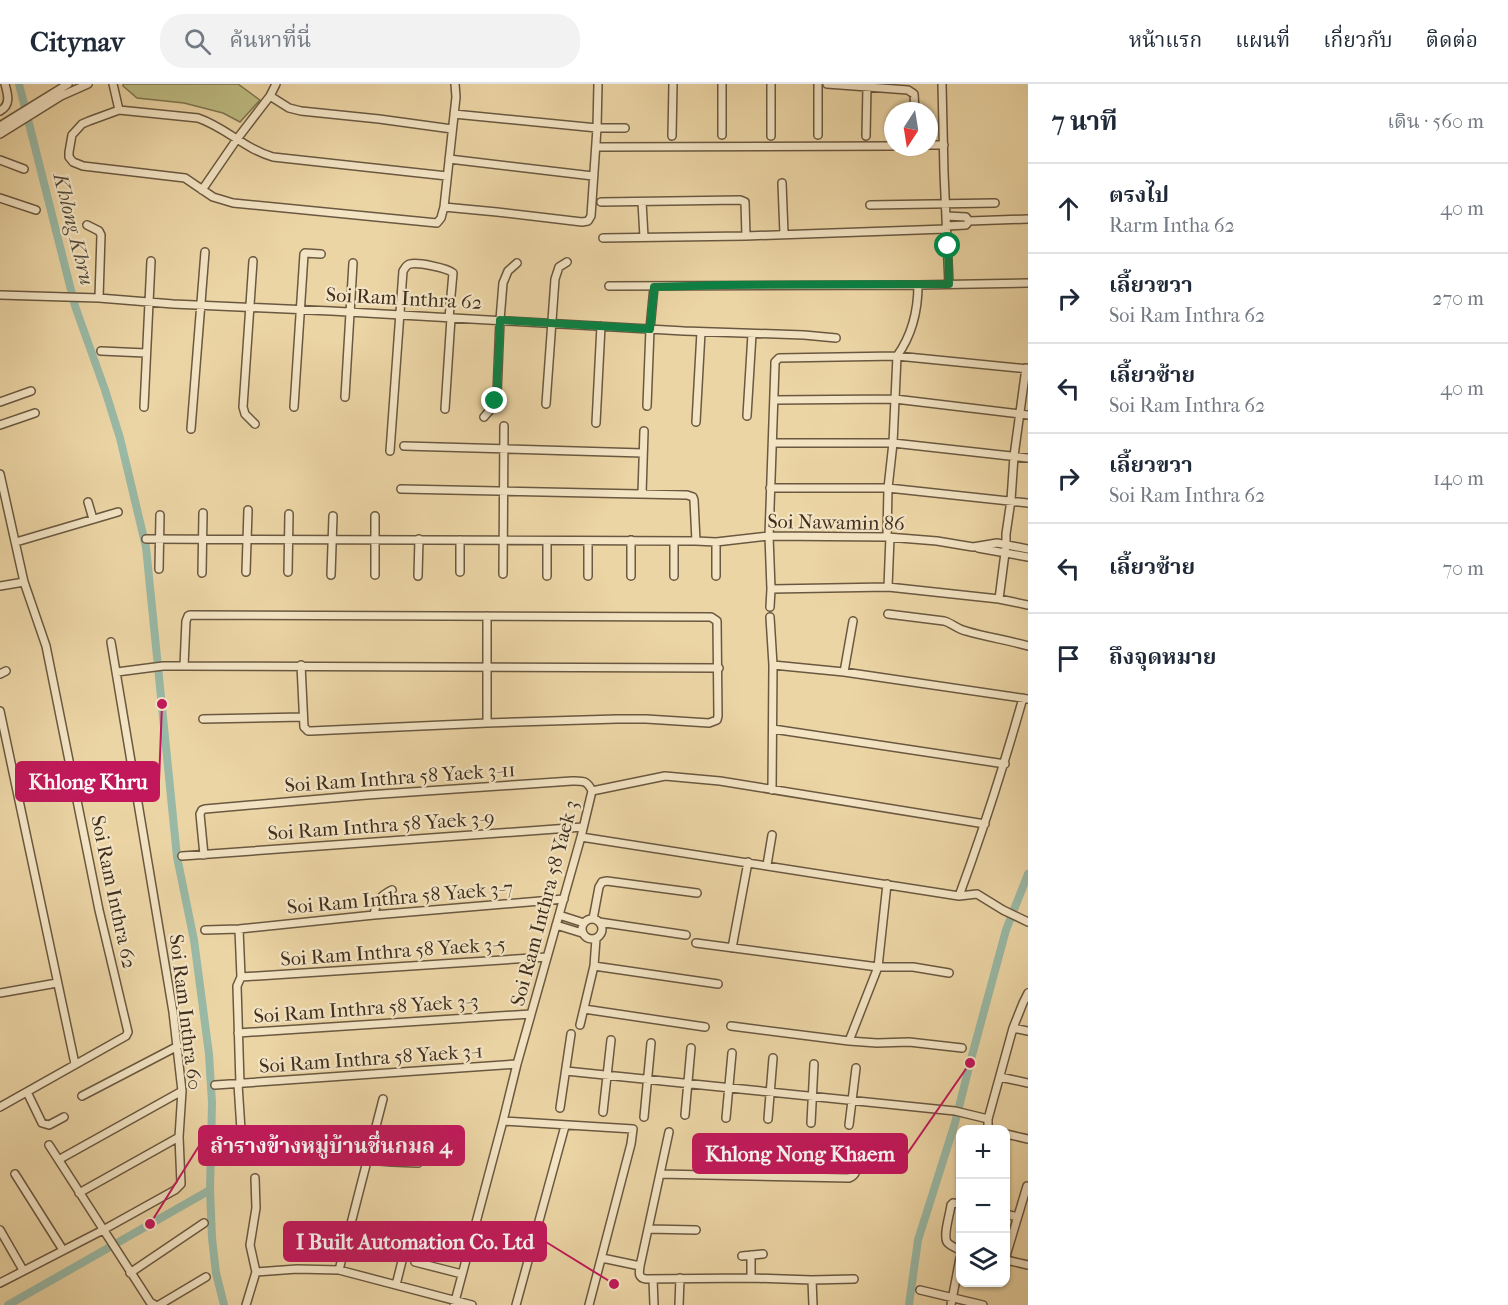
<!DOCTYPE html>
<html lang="th">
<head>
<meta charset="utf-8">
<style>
  body { margin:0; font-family:"IM FELL French Canon","Noto Serif Thai",serif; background:#f2f2f3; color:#1f2937 }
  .controls { position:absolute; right:18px; bottom:18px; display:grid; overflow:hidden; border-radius:12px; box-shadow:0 2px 4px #0004 }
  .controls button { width:54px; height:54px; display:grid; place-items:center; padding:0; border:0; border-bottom:2px solid #e0e1e3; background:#fff; color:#1f2937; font:30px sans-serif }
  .compass { position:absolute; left:884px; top:18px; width:54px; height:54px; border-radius:50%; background:#fff; box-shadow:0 2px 4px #0004; rotate:192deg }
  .stop { position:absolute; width:18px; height:18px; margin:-14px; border:4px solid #0b8043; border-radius:50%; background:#fff }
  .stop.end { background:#0b8043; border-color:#fff; box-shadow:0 2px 6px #0008 }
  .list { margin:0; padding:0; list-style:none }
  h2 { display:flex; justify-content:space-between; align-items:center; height:78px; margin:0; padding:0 24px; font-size:26px }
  h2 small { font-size:20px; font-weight:400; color:#747a83 }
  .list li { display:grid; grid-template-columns:39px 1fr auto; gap:18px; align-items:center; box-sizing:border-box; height:90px; padding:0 24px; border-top:2px solid #e0e1e3 }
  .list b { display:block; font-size:22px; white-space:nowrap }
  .list p { margin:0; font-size:20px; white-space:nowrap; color:#747a83 }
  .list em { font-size:20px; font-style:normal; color:#747a83 }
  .icon { flex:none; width:33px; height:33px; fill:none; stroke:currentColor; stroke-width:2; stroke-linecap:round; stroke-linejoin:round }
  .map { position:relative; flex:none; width:1028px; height:1221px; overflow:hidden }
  header { display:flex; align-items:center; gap:36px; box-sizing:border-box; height:84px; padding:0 30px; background:#fff; border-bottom:2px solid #e0e1e3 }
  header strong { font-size:28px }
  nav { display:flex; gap:33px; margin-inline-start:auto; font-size:21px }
  .search { width:420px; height:54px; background:#f2f2f3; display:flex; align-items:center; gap:15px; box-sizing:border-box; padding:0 21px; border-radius:24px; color:#747a83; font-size:22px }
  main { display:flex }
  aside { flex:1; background:#fff }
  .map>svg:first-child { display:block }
  .grass { fill:#bdbc82; stroke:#7e7550; stroke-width:1.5 }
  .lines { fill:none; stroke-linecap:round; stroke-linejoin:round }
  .canal { stroke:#99b9a6; stroke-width:8 }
  .minor-casing { stroke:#6a5840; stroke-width:10 }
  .minor { stroke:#f3e4c4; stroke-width:7 }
  .route { stroke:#0b8043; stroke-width:8 }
  .labels { text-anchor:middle; stroke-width:4.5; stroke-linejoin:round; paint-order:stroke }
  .street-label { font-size:20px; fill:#3f2e1f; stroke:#f3e4c4 }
  .water-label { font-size:21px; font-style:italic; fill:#514a3a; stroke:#f3e4c4 }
  .leader { fill:none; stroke:#c2185b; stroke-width:2 }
  .callout-dot { fill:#c2185b; stroke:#f3e4c4; stroke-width:2 }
  .callout { fill:#c2185b; stroke:#c2185b; stroke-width:2 }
  .callout-label { font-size:21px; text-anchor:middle; font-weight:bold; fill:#fff }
</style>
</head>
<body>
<header>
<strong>Citynav</strong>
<div class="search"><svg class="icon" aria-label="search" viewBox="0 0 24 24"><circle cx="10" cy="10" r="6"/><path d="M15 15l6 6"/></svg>ค้นหาที่นี่</div>
<nav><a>หน้าแรก</a><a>แผนที่</a><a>เกี่ยวกับ</a><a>ติดต่อ</a></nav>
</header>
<main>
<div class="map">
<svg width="1028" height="1221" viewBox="0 0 1028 1221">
  <rect width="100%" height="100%" fill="#ecd5a5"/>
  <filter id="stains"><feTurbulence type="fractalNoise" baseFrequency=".00333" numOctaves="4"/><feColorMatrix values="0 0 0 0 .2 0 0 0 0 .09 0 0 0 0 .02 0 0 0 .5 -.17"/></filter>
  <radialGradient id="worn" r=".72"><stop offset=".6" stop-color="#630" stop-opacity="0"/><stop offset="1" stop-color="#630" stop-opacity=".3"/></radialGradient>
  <path class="grass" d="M123 0H238L260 16 240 38 223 29 184 19 137 14 123 2Z"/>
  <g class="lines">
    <path class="canal" d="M19 0 75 222 105 306 120 354 146 463 177 773 194 856 209 970 212 1019 210 1106 212 1154 216 1189 224 1221
      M8 1221 210 1106
      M909 1221 918 1156 955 1039 970 979 1006 846 1028 790"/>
    <g class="minor-casing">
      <path id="minor" d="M113 0 119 26
        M722 0V51
        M771 0V52
        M827 0 908 6 914 10 915 27
        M942 0 944 89 949 200
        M270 12 289 24 301 27 379 35 452 45
        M0 27C11 21 8 11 5 0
        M454 30 597 44H625
        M0 42 68 0
        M0 50 61 12 88 0
        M818 51V0
        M672 52 673 0
        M866 52 867 2
        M929 61H944
        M600 63 893 62
        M449 75 593 92
        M0 76 24 85
        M447 92 273 73C245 65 225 43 198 34L119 26 89 37 82 40 72 51 69 68V73L73 78 83 82 185 94 213 113 233 119 437 139 441 134 444 123 456 13 455 0
        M782 99 784 150
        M202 106 237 55 270 12 276 0
        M0 114 36 126
        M601 118 740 116 745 118 746 152
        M642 118 644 153
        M870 121 995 119
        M444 123 497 128 582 138 588 137 591 132 597 44 598 0
        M946 132 966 133 969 137 1028 135
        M87 141 99 147 101 151 99 214
        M946 142 966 141 969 137
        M603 154 746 152 946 145
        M253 177 243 323 245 330 255 340
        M609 202 918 201 1028 199
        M0 211 99 214 173 220 331 227 684 247 804 251 836 254
        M101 267 146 269
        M345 313 353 179
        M774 316 895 315 1028 331
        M0 318 31 307
        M546 320 555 195 559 183 567 178
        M647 322 650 245 654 203
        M144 323 151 177
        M294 323 304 170 305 169 321 170
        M445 325 451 234
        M747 332 752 250
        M484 333 491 325 497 310 500 236 503 199 508 187 517 179
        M696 338 701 248
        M596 339 601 242
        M0 341 35 329
        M191 345 205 168
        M773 359H893L1028 374
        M404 362 643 369
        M390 367 403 187C406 183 406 181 410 180 418 178 447 184 453 189L449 234
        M0 390 24 498 46 562 99 826 128 948 126 952 0 1023
        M770 404H888L1028 419
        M401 405 687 411 693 413 694 416 696 457 716 458 769 452 887 453 937 457 973 463 997 459 1028 465
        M642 410 644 347
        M88 418 93 435
        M887 453 888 404 893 359 897 272C912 251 918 226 918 201
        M146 455 696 457
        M16 458 118 428
        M716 458V492
        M978 464 1028 473
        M159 485 160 431
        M246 488 248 426
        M288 488 289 430
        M460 488V456
        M202 489 203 429
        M503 490 504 342
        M331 491 333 432
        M375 491V432
        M418 492 419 455
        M547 492V457
        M588 492V457
        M631 492V456
        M674 492V457
        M0 502 24 498
        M888 503 890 453
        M771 505 888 503 999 515 1028 521
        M999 515 1006 461V450L1011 416 1014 372 1026 284
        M770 523 771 505 769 452 775 281V278L779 274 897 272 1028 285
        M888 530 944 537C952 539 957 545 966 547 986 553 1007 556 1028 562
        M770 533 773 581 772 706
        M773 581 844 588 1028 615
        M184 582 186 537 188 532 190 531 711 533 717 537 718 632 717 636 709 639 646 635H617L487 639 311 647H308L304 643 301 581
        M117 588 163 582H184L719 584
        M844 588 853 537
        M0 590 6 587
        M0 627 75 980
        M203 635 303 633
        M487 639V532
        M773 645 1005 680
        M592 707 665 692 720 697 985 740
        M581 753 959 812 977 810 1003 826 1028 838
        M204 771 200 730 202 726 205 725 367 711 572 697C583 697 587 696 592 707
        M182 772 583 743
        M767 781 772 751
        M959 812C983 747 1004 681 1023 614
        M374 831C376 817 380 812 392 806
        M559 831 584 839
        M582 845a10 10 0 1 1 20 0a10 10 0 1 1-20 0Z
        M593 835 599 803 602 798 607 797 697 809
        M599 838 686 851
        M556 841 582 849
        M239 845 241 893 237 902 240 1000
        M205 846 239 845 374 831 564 815
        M696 859 878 883H913L949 889
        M732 864 748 778
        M594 882 718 900
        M241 893 547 873
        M0 909 57 899
        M584 925 705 943
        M580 941 594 882 596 855
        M731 942 849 957 877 959 909 958 962 964
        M1013 944 1028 947
        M238 949 531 930
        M849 957 878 883 887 800
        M566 987 955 1027 988 1035
        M1000 993 1028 999
        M238 1000 241 1046C243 1047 243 1049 245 1050 247 1051 279 1050 285 1050
        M215 1001 517 980
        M27 1008 42 1039 49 1041 64 1033
        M82 1012 178 962
        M560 1024 571 950
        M603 1028 611 956
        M685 1031 691 964
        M644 1033 651 959
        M726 1034 732 969
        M768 1035 773 974
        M503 1037 633 1045 631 1060 589 1221
        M811 1039 814 980
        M849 1041 856 984
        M990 1046 988 1041V1035L1013 944 1023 919 1028 909
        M669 1048 640 1182C639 1189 638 1194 646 1195L751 1194 812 1196 854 1195
        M1006 1050 1028 1055
        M49 1061 150 1218 155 1221
        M60 1075 182 1007
        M367 1076 392 1078 418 1079
        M15 1090 63 1166
        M660 1090 849 1094C857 1091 857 1084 858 1076
        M79 1109 179 1053
        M960 1120 953 1119 951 1121C950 1130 943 1151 947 1158 950 1162 956 1164 960 1166
        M1006 1130 1017 1133
        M648 1145 696 1146
        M0 1146 23 1186
        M751 1171V1194
        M742 1172 763 1170
        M1006 1172 1027 1102
        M602 1174 640 1182
        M1006 1176 1028 1181
        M415 1178 462 1190
        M339 1186 383 1015
        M256 1188 297 1185 339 1186 472 1221
        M130 1189 204 1139
        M653 1195 654 1221
        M812 1196 813 1221
        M0 1199 103 1146 175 1106 181 1100 179 1053 182 1007 173 928 111 558
        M396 1201 410 1145
        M920 1206 983 1221
        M159 1221 206 1193
        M246 1221 256 1188 250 1161 256 1124 255 1094
        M454 1221 503 1037 517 980 581 753 592 707
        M516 1221 565 1042
        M679 1221 680 1194
        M951 1221 960 1174"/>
    </g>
    <use href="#minor" class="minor"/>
  </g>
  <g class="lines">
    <path class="route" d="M495 317 497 310 500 236 650 245 654 203 724 201 949 200 948 162"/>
  </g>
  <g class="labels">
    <g class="street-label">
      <text transform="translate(404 214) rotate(3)" y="7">Soi Ram Inthra 62</text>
      <text transform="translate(836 438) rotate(1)" y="7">Soi Nawamin 86</text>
      <text transform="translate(400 693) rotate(-4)" y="7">Soi Ram Inthra 58 Yaek 3-11</text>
      <text transform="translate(381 741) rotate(-4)" y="7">Soi Ram Inthra 58 Yaek 3-9</text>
      <text transform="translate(114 808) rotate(78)" y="7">Soi Ram Inthra 62</text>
      <text transform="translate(400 813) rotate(-5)" y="7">Soi Ram Inthra 58 Yaek 3-7</text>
      <text transform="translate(544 819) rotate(-75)" y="7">Soi Ram Inthra 58 Yaek 3</text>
      <text transform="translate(393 867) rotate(-4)" y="7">Soi Ram Inthra 58 Yaek 3-5</text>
      <text transform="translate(366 924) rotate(-4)" y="7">Soi Ram Inthra 58 Yaek 3-3</text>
      <text transform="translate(186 928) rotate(83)" y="7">Soi Ram Inthra 60</text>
      <text transform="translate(371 974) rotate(-4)" y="7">Soi Ram Inthra 58 Yaek 3-1</text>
    </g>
    <g class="water-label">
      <text transform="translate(74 145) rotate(76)" y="7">Khlong Khru</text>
    </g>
  </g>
  <path class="leader" d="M162 620L159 698M150 1140L199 1062M970 979L907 1070M614 1200L546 1158"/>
  <g class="callout-dot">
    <circle cx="162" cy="620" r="6"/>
    <circle cx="150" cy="1140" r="6"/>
    <circle cx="970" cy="979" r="6"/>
    <circle cx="614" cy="1200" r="6"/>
  </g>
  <g class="callout">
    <rect x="16" y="678" width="143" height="39" rx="6"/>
    <rect x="199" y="1042" width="265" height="39" rx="6"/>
    <rect x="693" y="1050" width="214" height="39" rx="6"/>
    <rect x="284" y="1138" width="262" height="39" rx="6"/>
  </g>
  <g class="callout-label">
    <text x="88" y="705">Khlong Khru</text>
    <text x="331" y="1069">ลำรางข้างหมู่บ้านชื่นกมล 4</text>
    <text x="800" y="1077">Khlong Nong Khaem</text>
    <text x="415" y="1165">I Built Automation Co. Ltd</text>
  </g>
  <rect width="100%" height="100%" filter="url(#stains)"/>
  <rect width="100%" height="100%" fill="url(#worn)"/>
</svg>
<div class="controls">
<button>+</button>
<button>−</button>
<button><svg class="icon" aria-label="layers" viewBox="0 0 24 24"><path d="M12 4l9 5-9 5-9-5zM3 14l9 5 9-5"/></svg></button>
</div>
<svg class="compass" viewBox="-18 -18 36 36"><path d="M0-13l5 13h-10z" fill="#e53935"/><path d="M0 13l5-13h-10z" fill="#747a83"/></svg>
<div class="stop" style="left:948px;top:162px"></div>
<div class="stop end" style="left:495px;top:317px"></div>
</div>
<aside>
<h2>7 นาที<small>เดิน · 560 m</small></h2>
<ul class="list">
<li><svg class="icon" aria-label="ahead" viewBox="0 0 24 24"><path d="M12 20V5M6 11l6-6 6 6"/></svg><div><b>ตรงไป</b><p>Rarm Intha 62</p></div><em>40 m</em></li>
<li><svg class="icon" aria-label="right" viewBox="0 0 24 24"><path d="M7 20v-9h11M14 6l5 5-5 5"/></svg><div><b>เลี้ยวขวา</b><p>Soi Ram Inthra 62</p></div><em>270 m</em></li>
<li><svg class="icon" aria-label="left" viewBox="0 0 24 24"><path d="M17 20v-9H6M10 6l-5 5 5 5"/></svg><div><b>เลี้ยวซ้าย</b><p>Soi Ram Inthra 62</p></div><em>40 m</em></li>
<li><svg class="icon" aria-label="right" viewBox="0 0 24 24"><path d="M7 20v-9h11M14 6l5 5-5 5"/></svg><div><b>เลี้ยวขวา</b><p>Soi Ram Inthra 62</p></div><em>140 m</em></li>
<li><svg class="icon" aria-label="left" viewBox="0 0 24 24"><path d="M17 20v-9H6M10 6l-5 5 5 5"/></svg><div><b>เลี้ยวซ้าย</b></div><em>70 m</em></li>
<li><svg class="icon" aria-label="arrive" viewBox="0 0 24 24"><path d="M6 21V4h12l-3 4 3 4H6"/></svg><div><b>ถึงจุดหมาย</b></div></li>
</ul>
</aside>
</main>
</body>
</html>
